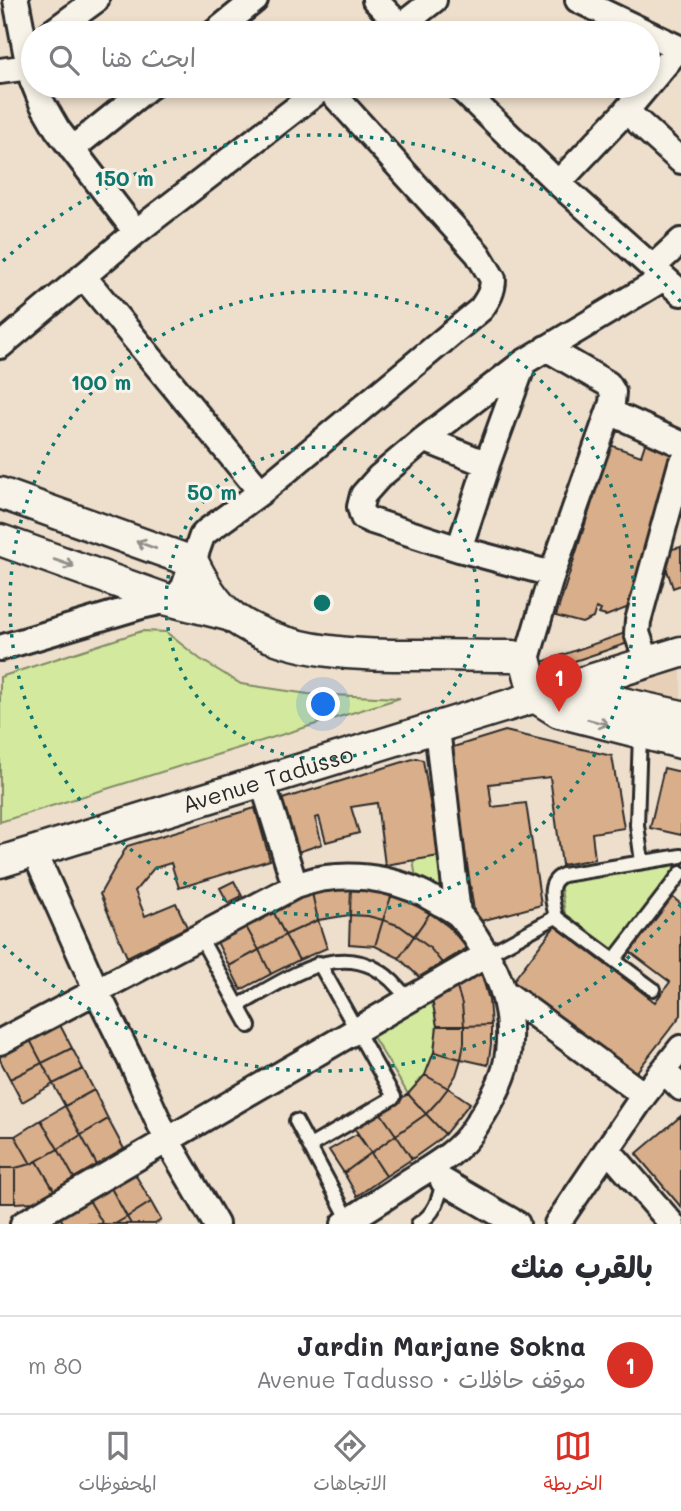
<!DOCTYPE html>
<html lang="ar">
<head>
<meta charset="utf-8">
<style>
  body { margin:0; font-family:Mali,"Playpen Sans Arabic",sans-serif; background:#f2f2f3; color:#2b2b33; direction:rtl }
  .you { position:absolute; left:324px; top:705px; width:24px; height:24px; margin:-18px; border:5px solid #fff; border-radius:50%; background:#1a73e8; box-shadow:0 0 0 10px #1a73e833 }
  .badge { display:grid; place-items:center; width:46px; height:46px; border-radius:50%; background:#d93025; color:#fff; font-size:23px; font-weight:700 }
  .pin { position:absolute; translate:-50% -58px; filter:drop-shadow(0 2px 4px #0008) }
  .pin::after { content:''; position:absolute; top:37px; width:24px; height:21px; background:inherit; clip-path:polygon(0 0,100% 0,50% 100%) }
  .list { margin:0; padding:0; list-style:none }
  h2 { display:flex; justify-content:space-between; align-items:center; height:91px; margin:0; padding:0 28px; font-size:30px }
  h2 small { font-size:23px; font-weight:400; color:#7c7c81 }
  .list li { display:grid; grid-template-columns:46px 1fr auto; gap:21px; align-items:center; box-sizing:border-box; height:98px; padding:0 28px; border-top:2px solid #e1e1e2 }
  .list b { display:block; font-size:26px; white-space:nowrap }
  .list p { margin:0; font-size:23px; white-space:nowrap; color:#7c7c81 }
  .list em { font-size:23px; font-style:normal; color:#7c7c81 }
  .icon { flex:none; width:38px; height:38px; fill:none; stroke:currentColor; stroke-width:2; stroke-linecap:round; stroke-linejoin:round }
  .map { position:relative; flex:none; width:681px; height:1224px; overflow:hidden; direction:ltr }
  .search { position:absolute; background:#fff; box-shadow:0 4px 10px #0003; left:21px; right:21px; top:21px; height:77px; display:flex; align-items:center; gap:18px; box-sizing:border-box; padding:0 24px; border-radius:38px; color:#7c7c81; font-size:26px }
  .sheet { height:189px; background:#fff }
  nav { display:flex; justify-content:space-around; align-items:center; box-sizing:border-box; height:98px; border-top:2px solid #e1e1e2; background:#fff; font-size:19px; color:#7c7c81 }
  nav a { display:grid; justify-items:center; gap:4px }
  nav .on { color:#d93025 }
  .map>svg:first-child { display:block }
  .built { fill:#e8d0b8 }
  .green { fill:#d3e99e; stroke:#7f8a64; stroke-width:2 }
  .building { fill:#d9ae8a; stroke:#2b2b2b; stroke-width:2 }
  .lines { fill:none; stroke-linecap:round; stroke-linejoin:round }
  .service-casing { stroke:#2b2b2b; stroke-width:18 }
  .minor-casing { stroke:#2b2b2b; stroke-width:30 }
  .tertiary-casing { stroke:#2b2b2b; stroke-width:35 }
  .service { stroke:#f7f3e8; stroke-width:12 }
  .minor { stroke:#f7f3e8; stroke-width:24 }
  .tertiary { stroke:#f7f3e8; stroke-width:30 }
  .oneway { stroke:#918f8a }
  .ring { fill:none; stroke:#0f766e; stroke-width:3.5; stroke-dasharray:3.5 7 }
  .labels { text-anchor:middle; stroke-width:6; stroke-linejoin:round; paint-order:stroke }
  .street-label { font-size:23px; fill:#2b2b2b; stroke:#f7f3e8 }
  .centre { fill:#0f766e; stroke:#f7f3e8; stroke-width:3.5 }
  .ring-label { font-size:21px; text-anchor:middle; font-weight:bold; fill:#0f766e; stroke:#f7f3e8; stroke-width:6; stroke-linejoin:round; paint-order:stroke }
</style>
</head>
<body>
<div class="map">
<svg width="681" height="1224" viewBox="0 0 681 1224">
  <rect width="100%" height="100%" fill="#eedecc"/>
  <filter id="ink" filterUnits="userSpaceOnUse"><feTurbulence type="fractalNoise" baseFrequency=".0143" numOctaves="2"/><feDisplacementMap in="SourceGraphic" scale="14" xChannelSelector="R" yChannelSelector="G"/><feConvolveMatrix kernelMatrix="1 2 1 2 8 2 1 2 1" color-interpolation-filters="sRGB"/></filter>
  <g filter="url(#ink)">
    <path class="built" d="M681 665V705L630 693 633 679Z"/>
    <path class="green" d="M142 631 166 632 200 659 241 684 308 694 400 698 0 822V677Z
      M439 856 444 887 443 889 416 878 413 860Z
      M670 863 676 866V870L616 950 611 952 567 918 565 914 561 889V886L566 881Z
      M432 999 437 1026 434 1052 425 1075 408 1094 372 1035Z"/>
    <path class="building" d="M647 438 680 449 629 607 606 616 599 614 601 610 596 608 593 618 582 623 556 616 610 445 641 456Z
      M681 547V585L673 588 665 564 672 549Z
      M625 633 628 643 542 672 539 663Z
      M505 731 612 756 624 828 592 833 595 859 562 865 550 777 489 784 492 807 526 803 541 905 481 921 475 918 450 748Z
      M416 758 423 760 439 856 385 865 377 803 351 807 359 833 326 842 319 817 315 818 322 844 295 853 279 800Z
      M664 768 681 772V835L650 828Z
      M255 808 270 860 179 888 171 863 154 868 135 891 145 916 176 903 187 927 127 957 100 894 127 846Z
      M234 881 242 896 228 903 220 888Z
      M351 887 373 889 392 894 383 920 368 916 350 915Z
      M351 887 350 915 318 920 312 893 330 888Z
      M312 893 318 920 285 935 273 911Z
      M392 894 413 902 430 913 414 936 400 926 383 920Z
      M671 896 681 904V1015L635 1074 513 981 555 926 655 1002 670 982 629 951Z
      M273 911 285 935 259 950 245 925Z
      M430 913 449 927 467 948 442 963 430 948 414 936Z
      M350 915 368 916 383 920 375 946 349 944Z
      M318 920 327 948 299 960 285 935Z
      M383 920 400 926 414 936 399 958 375 946Z
      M245 925 259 950 229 966 216 940Z
      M285 935 299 960 271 974 259 950Z
      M414 936 430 948 442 963 419 977 399 958Z
      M259 950 271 974 241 990 229 966Z
      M481 972 489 1000 491 1025 464 1026 462 1004 456 985Z
      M456 985 462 1004 464 1026H437L432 999Z
      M60 1025 72 1048 42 1063 30 1040Z
      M491 1025V1045L488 1065 461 1059 464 1043V1026Z
      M437 1026H464V1043L461 1059 434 1052Z
      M30 1040 42 1063 10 1079 0 1060V1054Z
      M72 1048 83 1069 53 1084 42 1063Z
      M434 1052 461 1059 456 1075 448 1088 425 1075Z
      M42 1063 53 1084 22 1102 10 1079Z
      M83 1069 94 1090 65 1106 53 1084Z
      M425 1075 448 1088 438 1101 426 1114 408 1094Z
      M448 1088 470 1103 445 1134 426 1114 438 1101Z
      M94 1090 108 1119 81 1135 65 1106Z
      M408 1094 426 1114 396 1135 380 1112Z
      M65 1106 81 1135 58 1149 41 1120Z
      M380 1112 396 1135 371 1153 355 1129Z
      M426 1114 445 1134 436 1142 412 1159 396 1135Z
      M681 1116V1207L636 1154Z
      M108 1119 124 1149 97 1165 81 1135Z
      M41 1120 58 1149 31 1164 15 1136Z
      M357 1134 371 1153 344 1173 329 1150Z
      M81 1135 97 1165 74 1178 58 1149Z
      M396 1135 412 1159 386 1176 371 1153Z
      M0 1136H15L31 1164 15 1168H0Z
      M58 1149 74 1178 54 1190 37 1161Z
      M371 1153 386 1176 357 1196 344 1173Z
      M37 1161 54 1190 34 1202 15 1203V1168L31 1164Z
      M0 1168H15V1203H0Z
      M135 1174 151 1202 127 1217 111 1188Z
      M111 1188 127 1217 115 1224H103L89 1200Z
      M89 1200 103 1224H64L60 1217Z
      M151 1202 161 1220 155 1224H131L127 1217Z
      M60 1217 64 1224H48Z
      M127 1217 131 1224H115Z"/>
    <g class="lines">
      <g class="service-casing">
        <path id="service" d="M640 734 637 825 642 862
          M200 937 249 1026
          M486 955 556 917
          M614 960 681 873
          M653 989 556 917C553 902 545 883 563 875L681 856
          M238 1006C297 973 357 926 408 1000
          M296 1121 351 1224
          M310 1146 394 1097 319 963
          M418 1224C435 1214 439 1199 443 1181L442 1178"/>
      </g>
      <g class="minor-casing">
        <path id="minor" d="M16 0 26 52 33 82
          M375 0 407 33
          M578 0 681 49
          M51 33 96 0
          M214 33 255 0
          M392 33 434 0
          M0 71 29 67
          M35 86 42 103 57 129 136 232
          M458 86 558 183 681 293
          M626 111 681 161
          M72 149 150 86
          M558 183 626 111 679 48
          M653 267 681 241
          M83 276 261 492
          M0 346 136 232 325 86
          M610 412 681 444
          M424 439 487 464
          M459 549 487 464 524 362
          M552 574 459 549 372 521 363 517 360 507 363 495 379 477 424 439 524 362 664 278
          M0 648 141 606 168 600 178 595 184 587 202 536 207 531 261 492 481 309C488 299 493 291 493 279L478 254 326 86
          M526 662 552 574 612 403 613 392 608 384 546 348
          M647 662 637 633 638 621 681 464
          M437 728 458 914
          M262 780 295 886
          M34 851 97 992 133 1065 167 1140 216 1224
          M504 992 644 1095
          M0 1042 295 886C305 883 315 879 326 878 365 873 405 881 438 902 445 906 454 910 460 916 472 929 481 945 490 961 508 992 514 1033 505 1069 499 1090 485 1112 473 1130 459 1152 433 1166 411 1180 389 1195 367 1209 344 1224
          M664 1071 681 1088
          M608 1150 672 1224
          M443 1181 517 1224
          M23 1224 486 955
          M557 1224 644 1095 681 1048"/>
      </g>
      <g class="tertiary-casing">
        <g id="tertiary">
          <path d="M0 493 193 562C203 582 215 604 234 618 288 655 359 655 421 655 452 655 482 656 513 656L520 658 526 662 535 697 559 712 681 743"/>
          <path d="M0 540 168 600 232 616"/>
          <path d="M571 686 622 703 681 716"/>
          <path id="s1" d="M0 862 681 652"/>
        </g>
      </g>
      <use href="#service" class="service"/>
      <use href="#minor" class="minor"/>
      <use href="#tertiary" class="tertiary"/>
    </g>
    <defs><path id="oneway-shaft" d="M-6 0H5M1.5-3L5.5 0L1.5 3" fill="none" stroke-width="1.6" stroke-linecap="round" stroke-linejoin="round" transform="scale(1.75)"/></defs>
    <g class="oneway">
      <use href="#oneway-shaft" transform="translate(146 545) rotate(-160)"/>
      <use href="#oneway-shaft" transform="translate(64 563) rotate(19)"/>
      <use href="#oneway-shaft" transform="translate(598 722) rotate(15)"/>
    </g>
  </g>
  <g class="ring">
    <circle cx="322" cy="603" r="156"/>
    <circle cx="322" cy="603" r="312"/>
    <path d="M681 904A468 468 0 0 1 3 945M3 261A468 468 0 0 1 681 302"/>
  </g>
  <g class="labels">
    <g class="street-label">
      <text dy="8" stroke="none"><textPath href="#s1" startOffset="280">Avenue Tadusso</textPath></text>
    </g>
  </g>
  <circle cx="322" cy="603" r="10" class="centre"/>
  <g class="ring-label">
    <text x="124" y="186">150 m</text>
    <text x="101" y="390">100 m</text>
    <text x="212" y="500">50 m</text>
  </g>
</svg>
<div class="you"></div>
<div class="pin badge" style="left:559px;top:712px">1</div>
<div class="search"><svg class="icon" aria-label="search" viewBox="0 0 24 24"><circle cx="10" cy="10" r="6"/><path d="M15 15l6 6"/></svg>ابحث هنا</div>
</div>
<section class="sheet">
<h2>بالقرب منك<small></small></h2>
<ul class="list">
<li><span class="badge">1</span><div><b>Jardin Marjane Sokna</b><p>موقف حافلات · Avenue Tadusso</p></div><em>80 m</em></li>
</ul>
</section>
<nav>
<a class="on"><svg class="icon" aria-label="map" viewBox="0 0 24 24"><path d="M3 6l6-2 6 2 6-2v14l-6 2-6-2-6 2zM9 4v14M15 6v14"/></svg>الخريطة</a>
<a><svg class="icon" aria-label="directions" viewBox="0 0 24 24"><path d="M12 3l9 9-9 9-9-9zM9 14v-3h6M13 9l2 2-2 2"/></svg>الاتجاهات</a>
<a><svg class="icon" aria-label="saved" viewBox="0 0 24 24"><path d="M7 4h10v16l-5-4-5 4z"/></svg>المحفوظات</a>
</nav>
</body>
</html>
